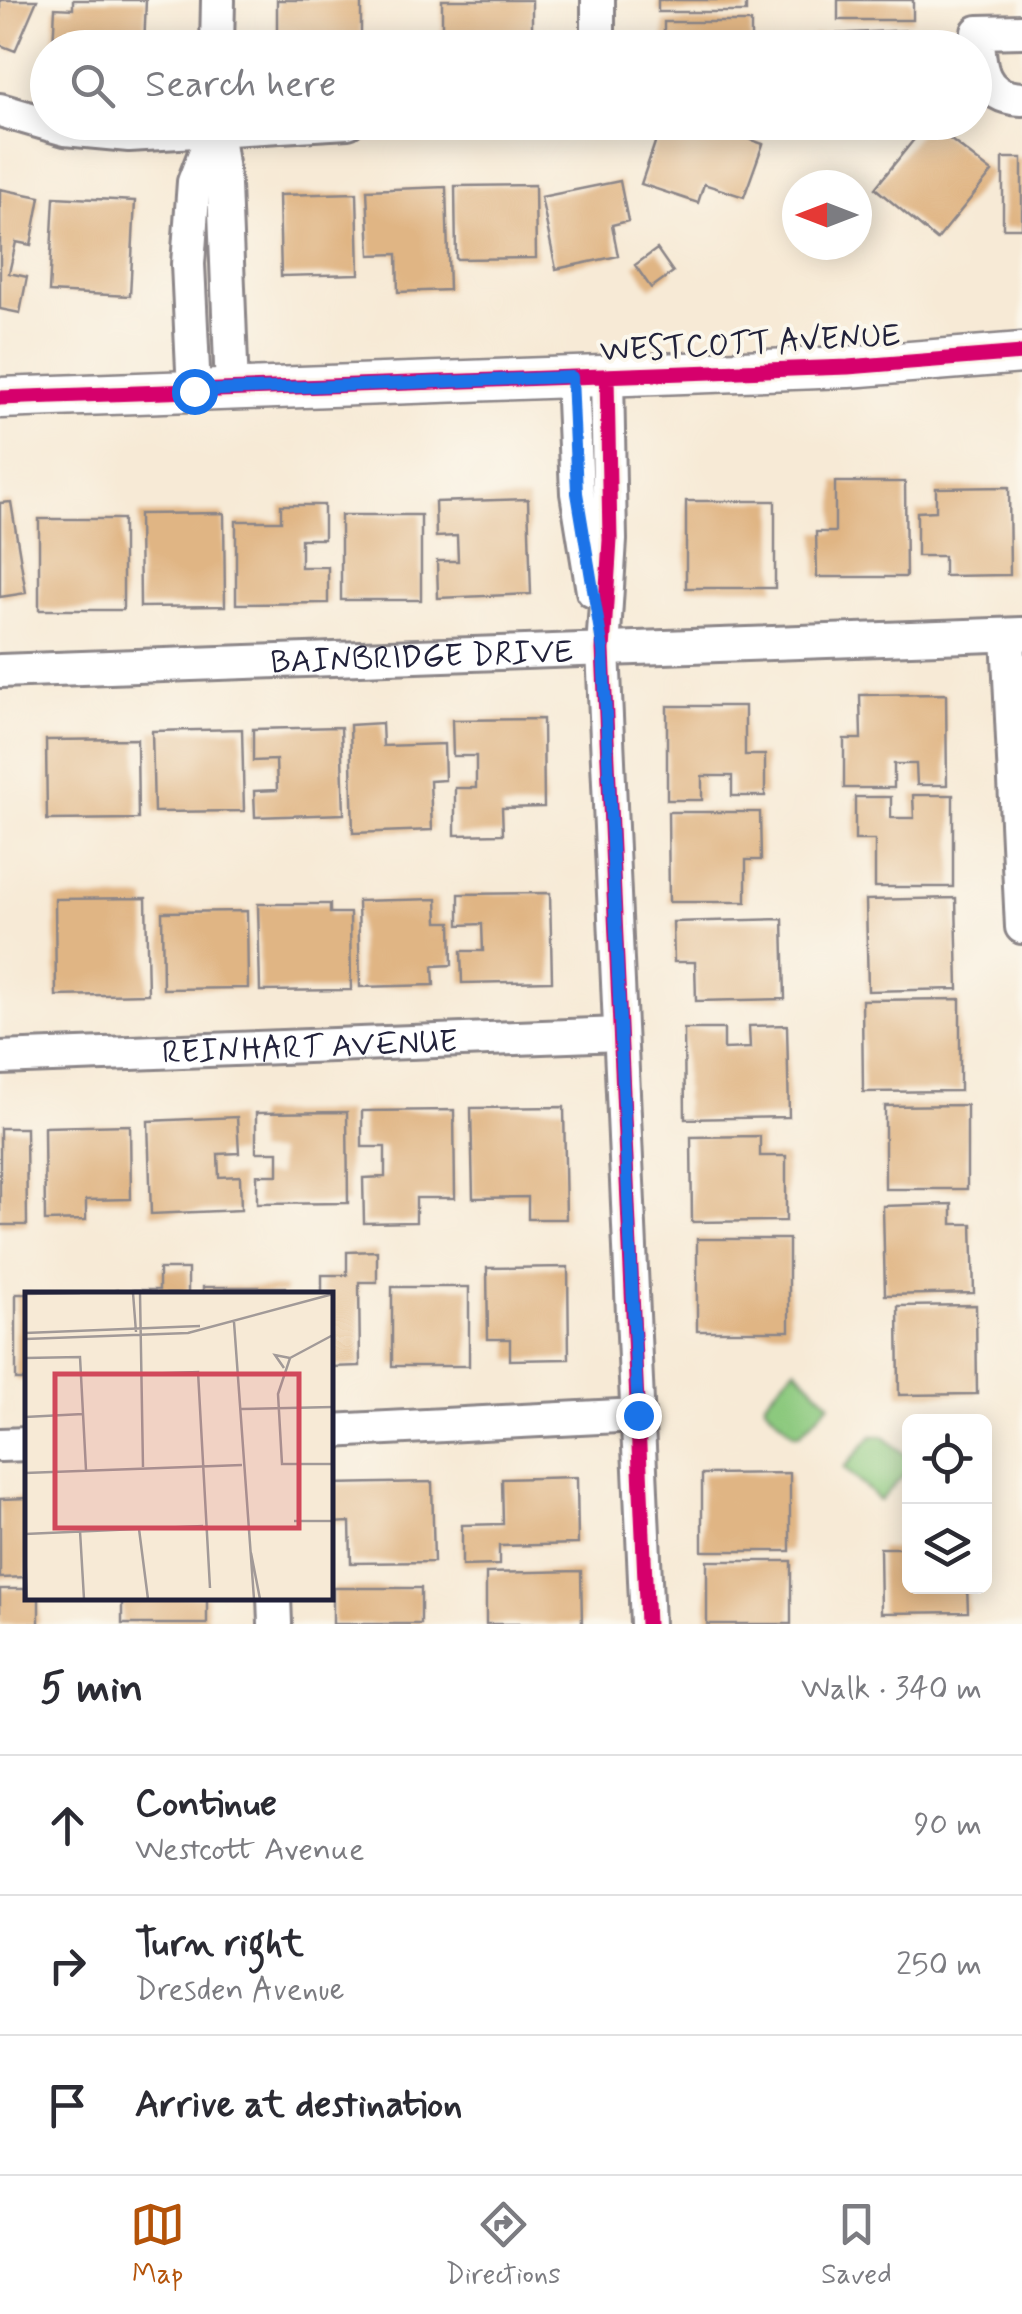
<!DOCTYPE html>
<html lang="en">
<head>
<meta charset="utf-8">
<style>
  body { margin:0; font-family:Mynerve,sans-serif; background:#f2f2f3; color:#2b2b33 }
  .controls { position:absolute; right:30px; bottom:30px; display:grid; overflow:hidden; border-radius:15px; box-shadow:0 5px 25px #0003 }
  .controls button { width:90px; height:90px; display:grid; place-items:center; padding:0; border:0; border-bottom:2px solid #e1e1e2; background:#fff; color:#2b2b33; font:50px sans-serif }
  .compass { position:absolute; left:782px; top:170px; width:90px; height:90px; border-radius:50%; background:#fff; box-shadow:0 5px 25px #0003; rotate:270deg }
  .stop { position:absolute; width:30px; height:30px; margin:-22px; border:8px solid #1a73e8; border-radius:50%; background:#fff }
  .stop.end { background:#1a73e8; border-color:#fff; box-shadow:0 2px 10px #0008 }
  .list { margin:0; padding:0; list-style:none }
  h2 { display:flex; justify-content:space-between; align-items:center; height:130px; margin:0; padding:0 40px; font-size:42px }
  h2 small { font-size:32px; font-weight:400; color:#7c7c81 }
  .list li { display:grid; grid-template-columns:65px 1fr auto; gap:30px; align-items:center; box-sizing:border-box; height:140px; padding:0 40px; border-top:2px solid #e1e1e2 }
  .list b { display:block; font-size:38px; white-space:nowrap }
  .list p { margin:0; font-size:32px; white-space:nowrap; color:#7c7c81 }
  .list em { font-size:32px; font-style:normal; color:#7c7c81 }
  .icon { flex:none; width:55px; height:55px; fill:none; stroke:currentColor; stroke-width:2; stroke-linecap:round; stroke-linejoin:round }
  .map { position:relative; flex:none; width:1022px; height:1624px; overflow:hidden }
  .search { position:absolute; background:#fff; box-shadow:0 5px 25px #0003; left:30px; right:30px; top:30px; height:110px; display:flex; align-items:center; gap:25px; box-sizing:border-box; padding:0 35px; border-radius:55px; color:#7c7c81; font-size:38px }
  .sheet { height:550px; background:#fff }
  nav { display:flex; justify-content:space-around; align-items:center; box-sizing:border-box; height:140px; border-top:2px solid #e1e1e2; background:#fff; font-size:28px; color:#7c7c81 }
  nav a { display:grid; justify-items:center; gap:5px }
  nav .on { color:#b45309 }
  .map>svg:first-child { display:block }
  .green { fill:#8cc97e; stroke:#57765c; stroke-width:2.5 }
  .building { fill:#e0b584 }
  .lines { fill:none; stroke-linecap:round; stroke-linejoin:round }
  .minor-casing { stroke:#8c8688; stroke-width:38 }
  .tertiary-casing { stroke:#8c8688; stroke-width:45 }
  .minor { stroke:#fff; stroke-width:32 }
  .tertiary { stroke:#fff; stroke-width:40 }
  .cycleway-casing { stroke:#fbf7ec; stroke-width:21 }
  .cycleway { stroke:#d6006c; stroke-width:15 }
  .route { stroke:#1a73e8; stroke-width:12 }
  .labels { text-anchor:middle; stroke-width:8; stroke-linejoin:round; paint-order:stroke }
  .street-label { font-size:32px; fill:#22223b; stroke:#fbf7ec }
  .inset-road { fill:none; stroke:#a29a98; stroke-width:2.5 }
  .view { fill:#d1495b; fill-opacity:0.15; stroke:#d1495b; stroke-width:5 }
  .inset-edge { fill:none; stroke:#22223b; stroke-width:5 }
</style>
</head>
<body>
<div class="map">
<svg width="1022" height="1624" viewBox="0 0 1022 1624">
  <rect width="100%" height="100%" fill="#fbf7ec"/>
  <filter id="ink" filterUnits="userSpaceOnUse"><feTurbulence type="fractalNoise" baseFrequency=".01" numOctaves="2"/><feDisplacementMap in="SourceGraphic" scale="20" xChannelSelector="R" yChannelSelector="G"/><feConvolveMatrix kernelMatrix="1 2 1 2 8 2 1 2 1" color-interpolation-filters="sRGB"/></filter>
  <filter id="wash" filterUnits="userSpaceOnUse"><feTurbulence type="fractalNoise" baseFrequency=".0048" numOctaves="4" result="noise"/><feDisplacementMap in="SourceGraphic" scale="40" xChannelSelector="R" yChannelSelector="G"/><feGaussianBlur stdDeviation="2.25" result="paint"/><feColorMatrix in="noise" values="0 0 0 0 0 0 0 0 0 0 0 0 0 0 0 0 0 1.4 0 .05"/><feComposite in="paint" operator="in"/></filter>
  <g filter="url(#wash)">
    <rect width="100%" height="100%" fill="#f7ead6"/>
    <path class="green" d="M795 1368 830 1403 800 1434H794L765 1406V1401Z
      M872 1436H883L909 1458V1469L880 1501 844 1468Z"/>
    <g id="blocks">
      <path class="building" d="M0 0H37L15 51 0 45Z
        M73 0H146L144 48H53L55 8 73 9Z
        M277 0H361V48H277Z
        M442 0H532V48H442Z
        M658 0H746V12H658Z
        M838 0H913V20H838Z
        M664 22H751V48H664Z
        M910 30V48H814L813 35Z
        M662 122H700L763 144 744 197 704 184 698 203 641 184Z
        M928 122 992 172 937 240 875 188Z
        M1003 158H1022V228H1003Z
        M620 181 628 221 612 225 618 256 556 269 541 197Z
        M535 185 536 258 456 259 455 186Z
        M446 187 449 290 398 292 397 254 370 255 367 190Z
        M0 189 40 197 31 245 16 242 9 273 27 277 20 313 0 309Z
        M357 193 359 274 281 276 279 195Z
        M54 197 135 201 130 296 49 292Z
        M657 249 673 272 651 288 635 265Z
        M835 482H905L906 577H817L816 532H835Z
        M1009 487 1010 575 944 576V556H917V512L936 511V488Z
        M528 499 531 594 438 598 437 561H458L457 536 436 537 435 502Z
        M686 501H775V588H686Z
        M11 502 26 593 0 597V503Z
        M281 505H324V539H301V567H328V603L236 604V521H281Z
        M224 513 225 606 140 607 139 514Z
        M341 515H421V600H341Z
        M39 519H123V610H39Z
        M946 694 947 785H917L916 764H894V788H844V739H861L860 695Z
        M667 706H745V755H765V796H732V776H702V800H667Z
        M543 719 544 807 502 808 503 834 455 835V788H476V756H453L452 720Z
        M382 723 383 746 444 744 445 780 430 781 432 830 353 833 350 725Z
        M341 727 344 814 255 817 254 791 277 790 276 760 253 761V729Z
        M242 729 244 811 154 812 152 731Z
        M137 739 138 819 47 820 46 740Z
        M913 795H953V887H875V840H855V797H891V818H914Z
        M668 812H760L761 860H746V902H669Z
        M550 893 552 981 462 983 461 951H483L482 924 459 925V894Z
        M146 898 148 994 56 996 55 899Z
        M956 898 958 989 868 991 866 900Z
        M437 899 438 922H451L452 965 433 966 434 985 360 987 358 901Z
        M258 904H330V913H350L351 990 260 991Z
        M247 911 248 988 163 989 162 912Z
        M783 919 785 999 696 1001 695 962H674L673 922Z
        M960 999V1091L863 1092 862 1000Z
        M787 1025 789 1117 685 1119 684 1029H724V1049L750 1048 749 1026Z
        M967 1105V1189H885V1106Z
        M564 1107 566 1219H528V1197L473 1198 471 1108Z
        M454 1110 455 1198H416V1222L364 1223 363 1178 385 1177V1147H362V1111Z
        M347 1112 348 1203 257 1204V1175H278V1152H256V1113Z
        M237 1117 239 1153 218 1154 219 1177 240 1176 241 1210 151 1214 148 1121Z
        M130 1125 131 1199 86 1200V1220L45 1221 44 1127Z
        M0 1128H26L27 1225H0Z
        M760 1136V1156H786V1221L692 1222 691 1137Z
        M952 1204V1224H972L974 1293 885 1295 883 1206Z
        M697 1239H789V1331H697Z
        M377 1251V1282H359L360 1366 330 1367V1294H322V1275H347V1252Z
        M568 1267 569 1359 510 1360V1339H488L487 1268Z
        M159 1269H188V1294H116V1290H159Z
        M203 1287H285V1294H203Z
        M392 1287H469V1366H392Z
        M16 1294H28V1380H16Z
        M976 1305 977 1394 899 1395 898 1306Z
        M790 1473V1551H702V1474Z
        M577 1477 578 1544 499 1546V1565L462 1566V1525L503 1524 502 1479Z
        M432 1482 434 1562 351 1563 350 1522 330 1523V1484Z
        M28 1498V1577L0 1578V1499Z
        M880 1548H910V1586H967L968 1612 881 1613Z
        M707 1561H791V1624H707Z
        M581 1571 582 1624H486V1573Z
        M333 1588H421V1624H333Z
        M0 1589H28V1596H39V1624H0Z
        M122 1596H207V1624H122Z"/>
    </g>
  </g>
  <g filter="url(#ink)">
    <use href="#blocks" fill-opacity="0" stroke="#8c8688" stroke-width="2.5"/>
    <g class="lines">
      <g class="minor-casing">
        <g id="minor">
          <path d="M1022 31 978 32C979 66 980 97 1022 99"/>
          <path d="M217 48 218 0"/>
          <path d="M598 48V0"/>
          <path d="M0 110 65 129 129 135 348 122"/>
          <path d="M215 122 224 185 232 390"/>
          <path d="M607 376 610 540 603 650 647 1624"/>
          <path d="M572 377 577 493 593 591"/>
          <path d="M194 391 188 264 194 182 214 130"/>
          <path d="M1008 635 1022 927"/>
          <path id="s1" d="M0 671 1022 634"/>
          <path id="s2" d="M0 1058 620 1034"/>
          <path d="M330 1431 638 1415"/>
          <path d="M0 1445 28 1444"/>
          <path d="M274 1596 275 1624"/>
        </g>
      </g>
      <g class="tertiary-casing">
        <path id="tertiary" d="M0 398 848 367 1022 353"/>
      </g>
      <use href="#minor" class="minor"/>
      <use href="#tertiary" class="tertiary"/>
      <g class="cycleway-casing">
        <path id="cycleway" d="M607 376 610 540 603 650 647 1624
          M0 398 848 367 1022 353"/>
      </g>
      <use href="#cycleway" class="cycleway"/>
    </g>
  </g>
  <g class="lines" filter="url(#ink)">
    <path class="route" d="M194 391 572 377 577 493 603 650 638 1415"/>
  </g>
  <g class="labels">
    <g class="street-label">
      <text transform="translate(750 342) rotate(-3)" y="11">WESTCOTT AVENUE</text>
      <text dy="11" stroke="none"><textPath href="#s1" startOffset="422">BAINBRIDGE DRIVE</textPath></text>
      <text dy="11" stroke="none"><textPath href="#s2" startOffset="310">REINHART AVENUE</textPath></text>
    </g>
  </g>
  <g transform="translate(25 1292)">
    <rect width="308" height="308" fill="#f7ead6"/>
    <path class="inset-road" d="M108 1 111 40M115 1 118 175M0 2 55 1M209 30 229 307M0 41 175 34M308 43 265 66 253 102 257 172H308M0 47 163 41 308 2M0 66 55 65 61 178M259 76 250 63 265 66M115 82 173 80 185 296M215 117 308 115M0 125 58 122M0 181 217 173M269 229H308M114 237 123 307M55 239 59 307M0 242 178 234M0 254 2 307M226 261 235 307"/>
    <path class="view" d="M30 82H274V236H30Z"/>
    <rect width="308" height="308" class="inset-edge"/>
  </g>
</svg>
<div class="controls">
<button><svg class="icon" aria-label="locate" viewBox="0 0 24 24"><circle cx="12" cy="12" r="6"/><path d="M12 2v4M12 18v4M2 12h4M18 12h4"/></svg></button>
<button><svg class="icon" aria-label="layers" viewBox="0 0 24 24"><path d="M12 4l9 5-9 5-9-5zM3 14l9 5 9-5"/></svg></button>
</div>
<svg class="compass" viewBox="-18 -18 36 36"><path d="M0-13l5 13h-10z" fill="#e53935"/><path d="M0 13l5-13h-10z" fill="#7c7c81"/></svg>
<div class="stop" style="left:194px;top:391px"></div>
<div class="stop end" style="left:638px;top:1415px"></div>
<div class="search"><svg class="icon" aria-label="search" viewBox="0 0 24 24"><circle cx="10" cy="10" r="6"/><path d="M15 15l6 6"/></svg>Search here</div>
</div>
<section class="sheet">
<h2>5 min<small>Walk · 340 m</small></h2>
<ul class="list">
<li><svg class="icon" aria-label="ahead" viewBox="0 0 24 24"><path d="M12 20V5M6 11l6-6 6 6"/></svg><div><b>Continue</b><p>Westcott Avenue</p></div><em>90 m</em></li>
<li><svg class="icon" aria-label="right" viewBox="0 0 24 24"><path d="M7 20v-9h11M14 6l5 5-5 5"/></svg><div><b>Turn right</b><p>Dresden Avenue</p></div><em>250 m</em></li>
<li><svg class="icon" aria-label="arrive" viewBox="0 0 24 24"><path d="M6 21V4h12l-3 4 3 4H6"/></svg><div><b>Arrive at destination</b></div></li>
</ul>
</section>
<nav>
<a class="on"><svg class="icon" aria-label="map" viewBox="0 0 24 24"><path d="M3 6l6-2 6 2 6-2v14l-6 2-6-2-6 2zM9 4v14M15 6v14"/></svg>Map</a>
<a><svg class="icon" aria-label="directions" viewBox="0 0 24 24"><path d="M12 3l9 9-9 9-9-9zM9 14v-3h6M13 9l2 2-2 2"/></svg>Directions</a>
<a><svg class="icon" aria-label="saved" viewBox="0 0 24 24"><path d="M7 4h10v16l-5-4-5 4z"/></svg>Saved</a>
</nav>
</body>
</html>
